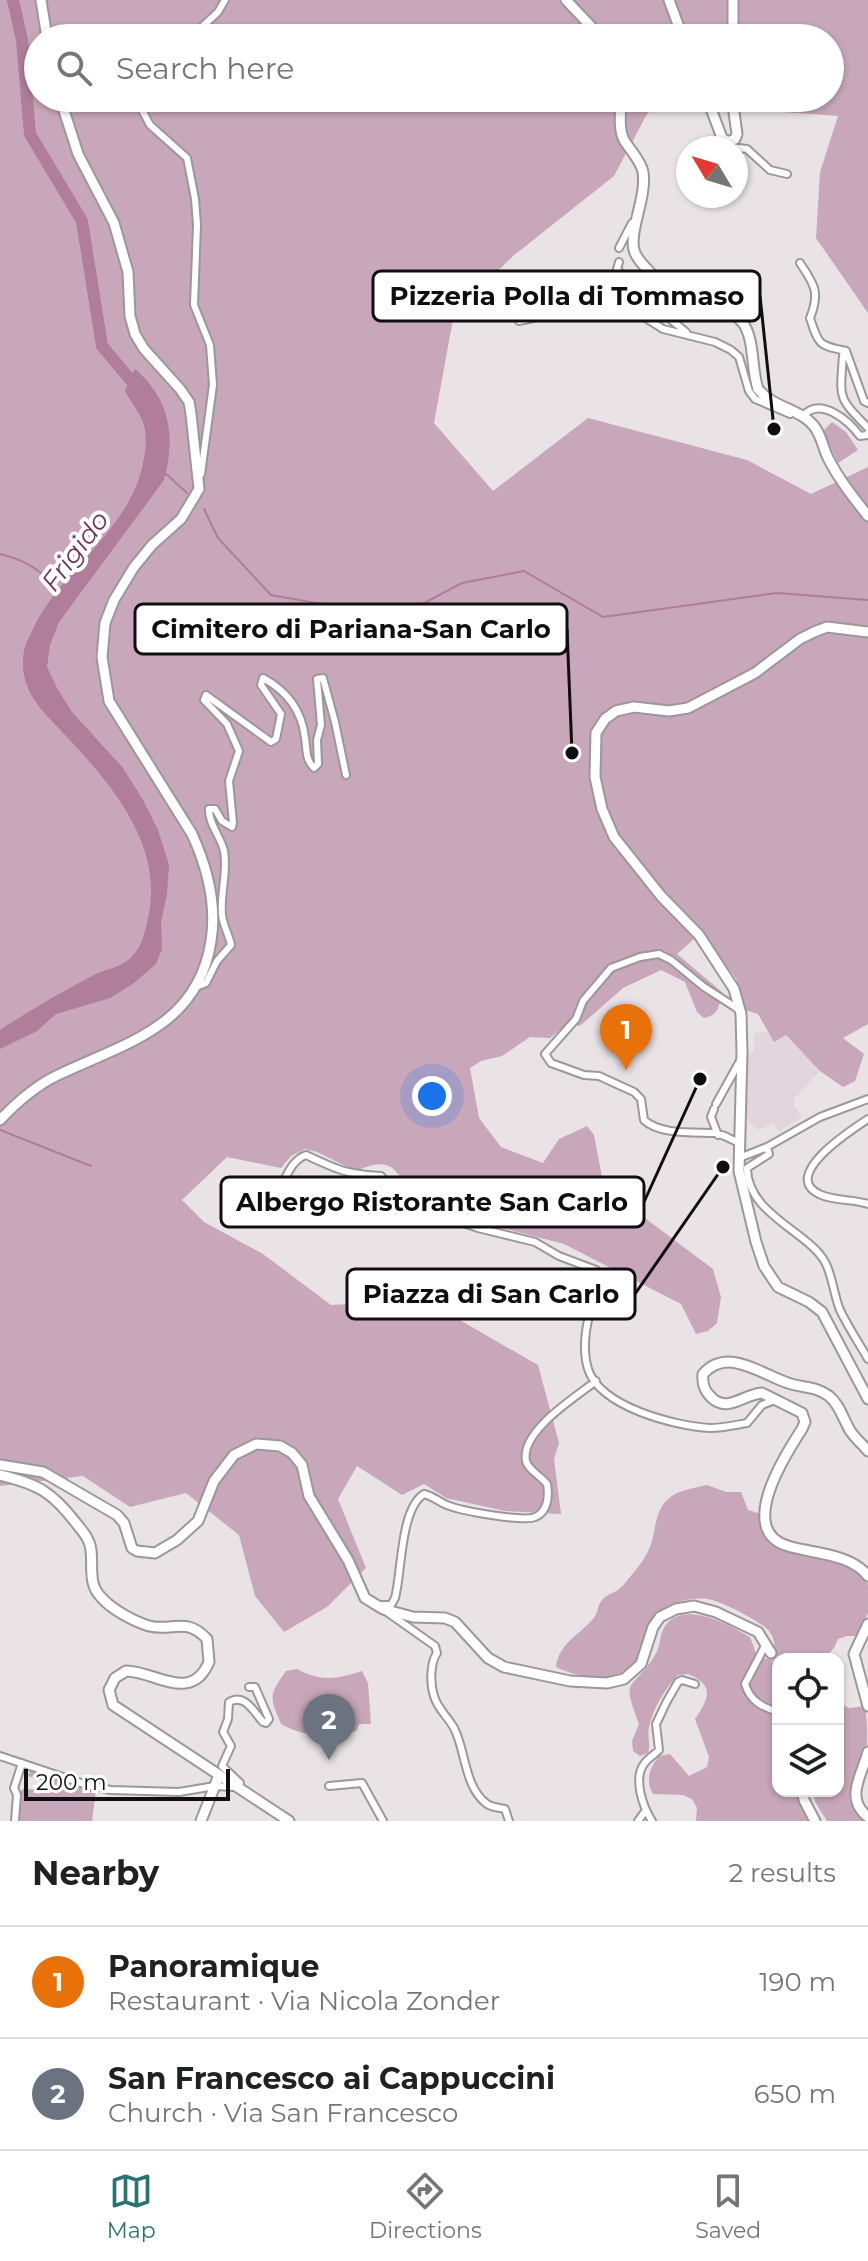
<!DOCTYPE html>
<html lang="en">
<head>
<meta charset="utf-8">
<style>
  body { margin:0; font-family:Montserrat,sans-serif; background:#f6f6f6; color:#202124 }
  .controls { position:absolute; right:24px; bottom:24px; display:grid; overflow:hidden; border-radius:16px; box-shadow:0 2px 6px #0004 }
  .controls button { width:72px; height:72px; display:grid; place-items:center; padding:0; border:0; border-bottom:2px solid #e0e0e0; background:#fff; color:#202124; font:40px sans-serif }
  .compass { position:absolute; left:676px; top:136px; width:72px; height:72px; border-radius:50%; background:#fff; box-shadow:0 2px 6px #0004; rotate:308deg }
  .scale { position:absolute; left:24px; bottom:20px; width:206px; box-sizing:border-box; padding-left:8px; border:4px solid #100e0f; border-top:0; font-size:22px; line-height:28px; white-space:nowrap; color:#100e0f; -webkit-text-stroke:6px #fff; paint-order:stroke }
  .you { position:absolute; left:432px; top:1096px; width:28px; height:28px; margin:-20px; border:6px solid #fff; border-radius:50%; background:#1a73e8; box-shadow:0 0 0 12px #1a73e833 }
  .badge { display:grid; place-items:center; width:52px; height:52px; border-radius:50%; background:#297372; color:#fff; font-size:26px; font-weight:700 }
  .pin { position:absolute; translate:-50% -66px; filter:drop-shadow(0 2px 4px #0008) }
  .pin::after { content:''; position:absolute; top:42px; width:28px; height:24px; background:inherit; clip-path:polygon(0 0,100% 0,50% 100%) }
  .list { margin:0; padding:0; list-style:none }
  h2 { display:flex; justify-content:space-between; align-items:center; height:104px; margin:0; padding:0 32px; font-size:34px }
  h2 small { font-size:26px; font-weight:400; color:#757577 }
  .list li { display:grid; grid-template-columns:52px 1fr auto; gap:24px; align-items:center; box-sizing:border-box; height:112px; padding:0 32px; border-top:2px solid #e0e0e0 }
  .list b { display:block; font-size:30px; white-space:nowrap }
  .list p { margin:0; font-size:26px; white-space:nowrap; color:#757577 }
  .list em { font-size:26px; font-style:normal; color:#757577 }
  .icon { flex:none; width:44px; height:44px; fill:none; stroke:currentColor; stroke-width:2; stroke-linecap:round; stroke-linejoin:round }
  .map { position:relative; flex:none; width:868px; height:1821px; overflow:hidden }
  .search { position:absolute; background:#fff; box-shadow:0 2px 6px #0004; left:24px; right:24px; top:24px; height:88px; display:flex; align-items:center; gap:20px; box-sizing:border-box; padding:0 28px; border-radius:44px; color:#757577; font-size:30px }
  .sheet { height:328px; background:#fff }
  nav { display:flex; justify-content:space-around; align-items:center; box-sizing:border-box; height:112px; border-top:2px solid #e0e0e0; background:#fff; font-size:22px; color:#757577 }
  nav a { display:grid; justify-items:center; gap:4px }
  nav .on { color:#297372 }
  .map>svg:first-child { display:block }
  .built { fill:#e2d5dc }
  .green { fill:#c7a7b9 }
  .water { fill:#b07d9b }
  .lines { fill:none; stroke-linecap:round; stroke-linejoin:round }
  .stream { stroke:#b07d9b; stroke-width:2 }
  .river { stroke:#b07d9b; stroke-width:12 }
  .secondary-tunnel { stroke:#c8c3c6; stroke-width:9; stroke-dasharray:9 4.5; stroke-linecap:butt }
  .street-casing { stroke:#9c979a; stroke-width:10 }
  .secondary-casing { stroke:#9c979a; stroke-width:13 }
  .street { stroke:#fff; stroke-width:6 }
  .secondary { stroke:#fff; stroke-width:9 }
  .labels { text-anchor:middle; stroke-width:8; stroke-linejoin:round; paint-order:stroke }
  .water-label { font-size:26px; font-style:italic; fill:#72325b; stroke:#fff }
  .leader { fill:none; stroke:#100e0f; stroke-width:3 }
  .callout-dot { fill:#100e0f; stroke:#fff; stroke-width:3 }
  .callout { fill:#fff; stroke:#100e0f; stroke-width:3 }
  .callout-label { font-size:26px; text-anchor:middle; font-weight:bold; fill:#100e0f }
</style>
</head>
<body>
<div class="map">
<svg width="868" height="1821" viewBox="0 0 868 1821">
  <rect width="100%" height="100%" fill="#e9e3e6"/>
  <path class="built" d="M768 1032 774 1042 786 1035 820 1071 794 1099V1106L802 1117 779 1132 773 1123 758 1130 745 1118V1059L754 1050V1033Z"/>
  <path class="green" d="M0 0H868V313L816 238 820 172 838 116 769 111 753 98H830V38H38V98H665L647 114 614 176 513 256 454 314 434 423 493 491 588 418 747 460 811 494 868 467V1024L843 1038 864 1054 855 1081 843 1087 820 1071 786 1035 774 1042 758 1014 745 1010 736 979 702 932 677 954 723 993C718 1005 720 1015 704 1018L697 1012 685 982 661 970 623 988 580 1026 567 1024 550 1038 530 1037 502 1056 481 1061 470 1068 479 1118 501 1147 543 1163 559 1139 587 1126 594 1135 602 1177 633 1209 713 1269 721 1297 717 1323 708 1331 696 1334 681 1304 564 1244 494 1226 410 1197C397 1166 389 1156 356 1171L317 1152 305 1149 291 1156 281 1168 227 1157 182 1200 204 1222 263 1254 331 1305 425 1300 538 1365 559 1443 554 1459 561 1514 505 1511 446 1498 424 1484 402 1495 357 1466 338 1499 366 1568 327 1607 284 1632 255 1596 239 1535 186 1493 130 1507 83 1476 0 1486Z
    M832 422 846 432 858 450 838 463 823 431Z
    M707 1485 726 1492H741L748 1510 765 1515 777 1540 842 1562 855 1568 863 1576 868 1585V1613L857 1636H847L838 1639 834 1648 824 1659H778V1791H798L810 1821H696L697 1808 692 1799 683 1795 653 1794C645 1780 650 1768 659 1756L670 1754 689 1776 707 1767 709 1757 695 1719C708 1700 716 1685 688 1674L678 1675C665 1688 653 1709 649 1727 647 1736 651 1743 648 1753L640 1756 633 1751 632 1741 639 1724C620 1674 632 1693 655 1655 661 1646 659 1635 665 1626 684 1599 730 1625 750 1637L757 1656 767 1659 775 1653C775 1645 774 1636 768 1630 758 1620 721 1601 707 1599 693 1597 671 1602 660 1611 640 1627 648 1659 622 1673 604 1682 574 1676 556 1667 559 1643 579 1635 593 1619 599 1612 597 1603 605 1597 613 1592 619 1591 625 1583 634 1572 645 1560 650 1547 656 1532 654 1513 667 1500 677 1490 694 1488 707 1485Z
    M297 1669C321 1682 337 1679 362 1671L368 1683 371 1724H359L356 1731C334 1740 301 1736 281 1724 269 1696 269 1695 286 1671Z
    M838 1703 849 1708 865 1706C867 1720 868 1738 866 1751 855 1788 839 1778 864 1821H827L815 1802 814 1791H838Z
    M31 1768 96 1790 92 1821H18L20 1792 23 1789 43 1790V1781L28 1776Z"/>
  <path class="water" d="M135 369C170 399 176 436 164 480L59 622 50 645 47 667 57 688 72 712 123 768 143 800 158 830 169 865 167 894 161 923 162 949 156 964 134 983 110 998 56 1014 37 1031 0 1049V1030C30 1010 62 992 94 975 104 970 119 967 127 961 141 951 145 933 148 918 164 847 114 787 68 738 44 712 17 691 24 651 25 644 30 636 33 629 62 567 133 529 144 458 146 447 147 434 143 422 139 412 130 401 125 391Z"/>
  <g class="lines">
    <path class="stream" d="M164 472 187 493
      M204 509 218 538 271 595 333 606 409 611 462 583 524 571 603 617 777 593 868 600
      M0 554C24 560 45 570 56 593
      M0 1130 91 1166"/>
    <path class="river" d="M13 0 22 40 30 134 82 221 102 346 139 390"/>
    <path class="secondary-tunnel" d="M771 1653 778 1665"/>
    <g class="street-casing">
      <path id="street" d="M190 38 218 12 225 0
        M141 98V108L150 125 187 158 195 199 197 225 194 305 210 345 213 385 201 474
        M728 142 730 147 747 149 770 170 787 174
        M619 248 632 223
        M619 262 617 269 637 292 686 332
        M800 263C815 285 820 293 810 318 819 346 819 345 846 351
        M519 321C541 317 558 314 563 289L603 291 663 329 715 342 731 350 739 357 749 391 755 399 790 414
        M846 351 843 355C840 400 837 396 868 428
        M846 351 864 401 868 403
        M803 416C820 396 848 420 860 436L867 435 868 433
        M196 987 206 983 217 961 231 945C229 935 223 925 222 915 220 893 228 872 224 851 221 837 208 823 209 809H215L222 821 232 827 233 823 229 781 239 751 227 724 204 700 206 695 271 742 276 739 281 714 261 685 263 678C287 691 302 711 305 738 307 750 305 759 314 768L318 764 317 740 321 725 317 679 323 678 335 722 346 775
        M738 1009 704 987 671 960 659 954 640 957 611 968 583 1001 576 1019 545 1054 551 1063 584 1075 599 1076 634 1092 641 1099 644 1120C660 1135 694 1132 715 1133 723 1134 732 1140 739 1143
        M716 1104 741 1059
        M714 1109 711 1117 718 1135
        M868 1119C853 1129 780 1175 819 1194 833 1201 853 1199 868 1204
        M767 1147 769 1154 747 1168C747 1214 809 1232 825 1262 832 1274 834 1296 840 1310 848 1327 859 1343 868 1359
        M739 1158 767 1147 820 1117 868 1099
        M236 1204C246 1199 258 1204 268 1199 286 1189 286 1162 306 1155 338 1170 346 1174 381 1176L393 1190 417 1207 478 1228 535 1242 559 1256 596 1270 598 1278C592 1306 579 1339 588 1369 600 1407 675 1426 710 1428 723 1428 735 1425 747 1423L762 1405 777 1399
        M382 1605H391L395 1598C402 1572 400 1509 424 1494 433 1496 439 1502 447 1505 461 1511 523 1522 535 1517 548 1512 549 1496 547 1484 541 1476 528 1470 526 1461 520 1431 576 1397 596 1381
        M384 1610 435 1646 437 1653C430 1663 430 1684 434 1696 437 1708 448 1717 454 1728 466 1751 464 1787 487 1804 491 1807 500 1808 505 1809L509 1821
        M766 1644 745 1684C750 1701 762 1707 778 1712
        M0 1756 90 1786 111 1790 179 1792 215 1786 234 1787
        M329 1786 362 1783 383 1821
        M239 1788 240 1783 222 1766 231 1746 223 1732 228 1719 229 1702C245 1693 253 1711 263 1722L266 1723 269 1719 255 1687H249
        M15 1821 17 1795 14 1788 22 1763
        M638 1821 646 1810
        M652 1821C643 1807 633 1779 644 1764 648 1758 654 1755 659 1750L656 1724 667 1701 678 1682 682 1680 695 1684"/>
    </g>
    <g class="secondary-casing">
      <path id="secondary" d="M41 0 47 38
        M566 0 602 38
        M669 0 683 38
        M733 38V0
        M621 98C621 112 618 128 624 140 630 150 641 161 643 172 647 197 629 230 634 250 636 258 643 265 648 270 675 303 723 298 743 323 755 340 751 369 758 389 773 408 799 408 814 426 822 436 823 449 829 460 840 481 853 497 868 516
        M707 98 722 138 728 142 735 139 737 134 732 98
        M868 632 827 627 814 632 800 639 755 673 688 708 669 711 634 707 616 711 605 719 596 733 595 777 602 809 614 837 661 896 699 935 734 989 741 1014 742 1052 739 1171 756 1242 764 1266 778 1287 809 1302 822 1312 868 1399
        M0 1120C16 1103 37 1085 58 1075 125 1043 198 1027 211 941 217 904 207 867 192 834L109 701 102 657 105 623 114 600 134 567 152 545 181 519 199 489 191 414 189 402 180 389 144 349 135 334 130 316 128 272 114 223 78 154 60 98
        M868 1451C863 1445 856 1439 851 1432 843 1420 841 1406 829 1396 816 1386 802 1388 788 1383 762 1375 728 1346 703 1374 702 1384 704 1391 712 1398 728 1413 744 1394 762 1393L802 1413 805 1422 802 1429C785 1455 736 1531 788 1546 813 1554 850 1553 868 1576
        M0 1465 43 1472 117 1515 124 1523 132 1548 137 1551 155 1553 177 1540 198 1521 214 1481 234 1455 256 1444 280 1446 292 1453 302 1465 309 1496 348 1560 365 1598 383 1609 413 1617 445 1618 455 1622 488 1658 504 1667 570 1681 607 1683 624 1679 641 1664 653 1627 660 1617 676 1609 694 1606 716 1612 758 1632 771 1653
        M0 1475C38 1484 52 1492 76 1523 83 1532 90 1539 91 1550 93 1567 88 1584 101 1597 111 1609 133 1621 149 1626 173 1632 185 1616 207 1639L209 1662C191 1704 155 1671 126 1671L115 1678 109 1690 113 1705 289 1821
        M868 1624 854 1654 868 1706
        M868 1752C862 1775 844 1798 868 1817
        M803 1791 804 1800 815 1821
        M201 1821 219 1775"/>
    </g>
    <use href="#street" class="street"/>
    <use href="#secondary" class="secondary"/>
  </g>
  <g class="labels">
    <g class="water-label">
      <text transform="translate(75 551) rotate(-53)" y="9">Frigido</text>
    </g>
  </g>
  <path class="leader" d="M774 429L760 296M572 753L567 629M700 1079L644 1202M723 1167L635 1294"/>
  <g class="callout-dot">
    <circle cx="774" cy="429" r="8"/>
    <circle cx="572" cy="753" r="8"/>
    <circle cx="700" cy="1079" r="8"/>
    <circle cx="723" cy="1167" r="8"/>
  </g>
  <g class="callout">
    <rect x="373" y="271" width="387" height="50" rx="8"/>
    <rect x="135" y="604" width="432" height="50" rx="8"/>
    <rect x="221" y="1177" width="423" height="50" rx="8"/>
    <rect x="347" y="1269" width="288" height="50" rx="8"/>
  </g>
  <g class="callout-label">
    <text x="567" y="305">Pizzeria Polla di Tommaso</text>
    <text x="351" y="638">Cimitero di Pariana-San Carlo</text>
    <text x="432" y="1211">Albergo Ristorante San Carlo</text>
    <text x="491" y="1303">Piazza di San Carlo</text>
  </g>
</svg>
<div class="controls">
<button><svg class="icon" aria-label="locate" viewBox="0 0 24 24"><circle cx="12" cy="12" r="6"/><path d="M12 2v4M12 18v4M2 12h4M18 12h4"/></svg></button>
<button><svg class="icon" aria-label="layers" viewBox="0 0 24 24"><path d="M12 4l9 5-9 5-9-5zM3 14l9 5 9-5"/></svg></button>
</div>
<svg class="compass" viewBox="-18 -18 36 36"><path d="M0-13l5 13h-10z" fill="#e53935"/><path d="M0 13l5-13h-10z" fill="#757577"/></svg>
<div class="scale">200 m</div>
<div class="you"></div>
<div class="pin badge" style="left:626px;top:1070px;background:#e8710a">1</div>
<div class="pin badge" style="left:329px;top:1760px;background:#6b7280">2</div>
<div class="search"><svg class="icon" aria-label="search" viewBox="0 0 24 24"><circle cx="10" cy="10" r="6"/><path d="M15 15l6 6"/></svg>Search here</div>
</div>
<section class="sheet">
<h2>Nearby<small>2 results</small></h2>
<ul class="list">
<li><span class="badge" style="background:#e8710a">1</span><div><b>Panoramique</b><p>Restaurant · Via Nicola Zonder</p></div><em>190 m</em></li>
<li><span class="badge" style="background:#6b7280">2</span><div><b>San Francesco ai Cappuccini</b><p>Church · Via San Francesco</p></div><em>650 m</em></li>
</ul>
</section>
<nav>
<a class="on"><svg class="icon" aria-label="map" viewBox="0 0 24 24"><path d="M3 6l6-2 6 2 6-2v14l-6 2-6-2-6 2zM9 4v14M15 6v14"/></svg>Map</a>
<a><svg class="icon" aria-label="directions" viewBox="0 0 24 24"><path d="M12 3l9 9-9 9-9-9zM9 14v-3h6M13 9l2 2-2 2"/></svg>Directions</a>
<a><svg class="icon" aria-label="saved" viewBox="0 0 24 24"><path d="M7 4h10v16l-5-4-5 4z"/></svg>Saved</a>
</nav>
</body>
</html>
